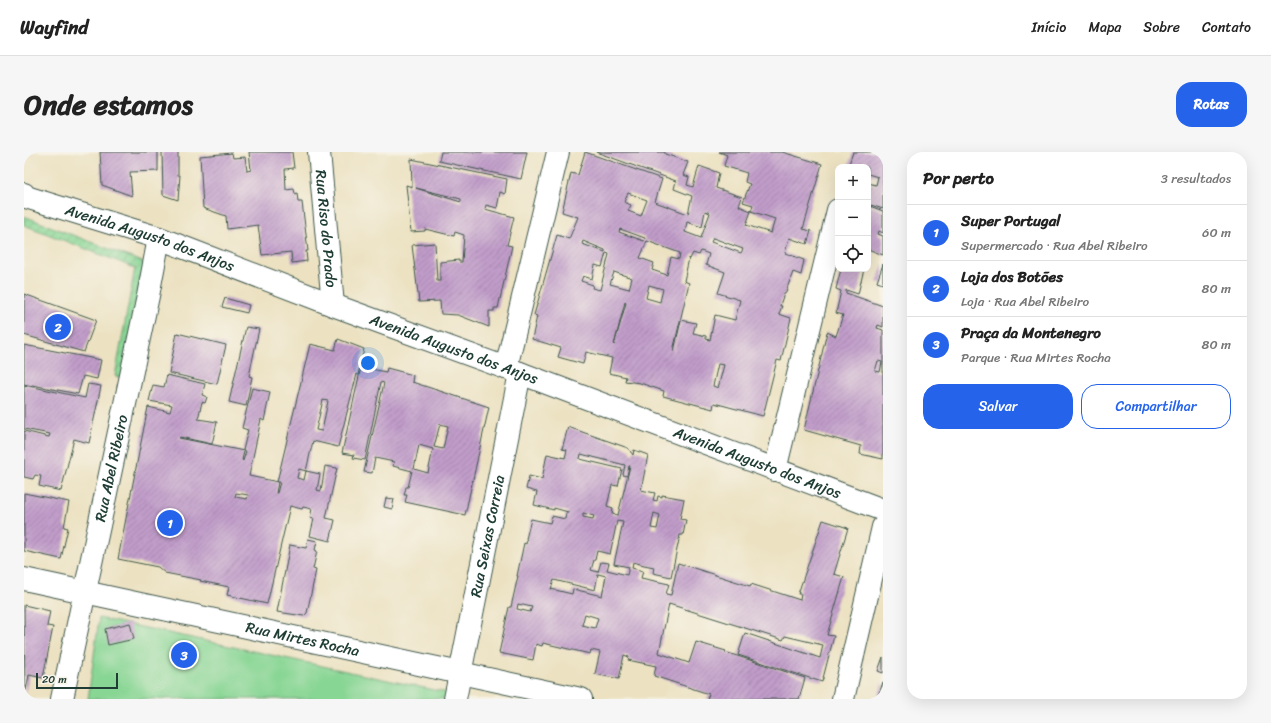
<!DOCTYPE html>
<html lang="pt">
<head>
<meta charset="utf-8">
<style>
  body { margin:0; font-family:Sriracha,sans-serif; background:#f6f6f6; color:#222 }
  .controls { position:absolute; right:12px; top:12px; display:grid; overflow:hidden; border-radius:8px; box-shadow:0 4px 16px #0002 }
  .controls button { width:36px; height:36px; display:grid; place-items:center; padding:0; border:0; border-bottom:1px solid #e0e0e0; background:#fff; color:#222; font:20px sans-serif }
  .scale { position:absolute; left:12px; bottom:10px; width:82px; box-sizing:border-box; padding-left:4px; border:2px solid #1f3d34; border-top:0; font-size:11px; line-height:14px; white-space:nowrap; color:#1f3d34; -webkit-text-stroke:3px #f7f3e8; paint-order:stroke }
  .you { position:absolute; left:344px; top:211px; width:14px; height:14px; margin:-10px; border:3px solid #fff; border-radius:50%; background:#1a73e8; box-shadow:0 0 0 6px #1a73e833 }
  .badge { display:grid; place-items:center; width:26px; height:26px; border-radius:50%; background:#2563eb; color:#fff; font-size:13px; font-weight:700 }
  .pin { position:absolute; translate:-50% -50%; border:2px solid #fff; box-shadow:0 1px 4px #0006 }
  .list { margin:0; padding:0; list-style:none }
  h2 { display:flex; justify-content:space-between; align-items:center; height:52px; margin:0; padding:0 16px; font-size:17px }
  h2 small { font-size:13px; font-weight:400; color:#767676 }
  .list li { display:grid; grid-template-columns:26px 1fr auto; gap:12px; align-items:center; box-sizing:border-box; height:56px; padding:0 16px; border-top:1px solid #e0e0e0 }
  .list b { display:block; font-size:15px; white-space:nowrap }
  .list p { margin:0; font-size:13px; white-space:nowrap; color:#767676 }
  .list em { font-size:13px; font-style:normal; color:#767676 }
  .actions { display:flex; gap:8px; padding:12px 16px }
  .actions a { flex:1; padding:9px 0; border:1px solid #2563eb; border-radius:16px; text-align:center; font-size:14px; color:#2563eb }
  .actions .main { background:#2563eb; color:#fff }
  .icon { flex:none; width:22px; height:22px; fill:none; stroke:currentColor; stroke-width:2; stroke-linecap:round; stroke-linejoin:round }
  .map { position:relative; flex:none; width:859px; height:547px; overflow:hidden; border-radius:16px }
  header { display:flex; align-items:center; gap:24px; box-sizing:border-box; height:56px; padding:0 20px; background:#fff; border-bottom:1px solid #e0e0e0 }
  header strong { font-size:19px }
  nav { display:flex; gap:22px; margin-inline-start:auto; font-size:14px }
  .intro { display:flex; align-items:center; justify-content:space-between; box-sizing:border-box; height:96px; padding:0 24px }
  h1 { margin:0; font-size:28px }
  .button { padding:10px 18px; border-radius:16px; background:#2563eb; color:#fff; font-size:14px; font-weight:700 }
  main { display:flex; gap:24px; padding:0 24px }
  aside { flex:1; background:#fff; border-radius:16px; box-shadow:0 4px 16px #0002 }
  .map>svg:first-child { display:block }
  .park { fill:#88d694; stroke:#548a64 }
  .garden { fill:url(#garden-furrows); stroke:#548a64 }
  .building { fill:url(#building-hatch); fill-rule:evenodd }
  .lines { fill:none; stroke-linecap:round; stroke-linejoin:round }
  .minor-casing { stroke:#3e5649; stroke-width:24 }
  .major-casing { stroke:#3e5649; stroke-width:24 }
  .minor { stroke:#fff; stroke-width:22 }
  .major { stroke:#fff; stroke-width:22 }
  .labels { text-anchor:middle; stroke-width:3; stroke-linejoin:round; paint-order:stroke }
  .street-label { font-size:15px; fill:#1f3d34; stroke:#f7f3e8 }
</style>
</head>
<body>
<header>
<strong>Wayfind</strong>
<nav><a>Início</a><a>Mapa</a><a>Sobre</a><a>Contato</a></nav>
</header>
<div class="intro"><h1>Onde estamos</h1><a class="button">Rotas</a></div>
<main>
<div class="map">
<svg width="859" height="547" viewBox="0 0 859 547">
  <defs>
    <pattern id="garden-furrows" width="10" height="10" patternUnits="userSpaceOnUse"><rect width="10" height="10" fill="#88d694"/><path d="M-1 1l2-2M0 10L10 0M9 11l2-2" fill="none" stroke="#6faf7a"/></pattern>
    <pattern id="building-hatch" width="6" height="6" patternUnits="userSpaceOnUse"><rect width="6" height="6" fill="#c19dca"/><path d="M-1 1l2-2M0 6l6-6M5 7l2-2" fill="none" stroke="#9c81a5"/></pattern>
  </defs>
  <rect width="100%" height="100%" fill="#f7f3e8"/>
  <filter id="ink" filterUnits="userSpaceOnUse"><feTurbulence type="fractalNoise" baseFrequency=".025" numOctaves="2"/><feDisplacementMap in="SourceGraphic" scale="8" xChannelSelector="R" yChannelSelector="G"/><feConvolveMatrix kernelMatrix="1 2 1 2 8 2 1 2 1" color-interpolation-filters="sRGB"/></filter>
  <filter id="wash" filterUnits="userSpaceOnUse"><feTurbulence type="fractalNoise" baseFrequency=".012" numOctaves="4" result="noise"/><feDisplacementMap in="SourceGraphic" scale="16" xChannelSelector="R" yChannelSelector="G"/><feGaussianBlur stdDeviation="0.9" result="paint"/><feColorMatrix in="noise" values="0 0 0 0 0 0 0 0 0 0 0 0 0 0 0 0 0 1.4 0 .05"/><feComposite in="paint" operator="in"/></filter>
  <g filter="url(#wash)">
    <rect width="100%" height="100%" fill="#ece2c2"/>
    <path class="park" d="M75 466 424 541 423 547H64Z"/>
    <path class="garden" d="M0 64 121 111 98 226 91 224 111 116 0 73Z"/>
    <g id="blocks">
      <path class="building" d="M76 0H134V19L106 20 108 44 78 33Z
        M138 0H154V23H156L154 48 139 43Z
        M225 0H268L270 16 261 17 262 38 270 37 271 42 273 41 274 50H278L284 99H282L283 109 268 111 267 100 238 103 234 73 203 77 202 64 179 56 176 4 208 1 209 6 221 5 223 19 227 18Z
        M417 0H503L497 27 415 9Z
        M561 0 638 27 631 50 664 62 668 44 650 37 652 29 572 0H641V2L664 10 659 23 665 25 663 33 669 35 675 14 695 21 692 36 718 45 715 54 727 59 722 73 747 81 751 67 727 59 729 53 719 50 726 32 721 30 723 21 700 14 703 3 695 0H758L798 12 779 77 787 79 783 92 765 86 761 101 780 108 777 123 769 120 761 142H760L757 150 756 154H758L755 162 767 166 757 209 753 208 739 264 690 251 689 257 639 244 640 239 616 231 601 229 602 225 585 221 588 206 562 200 559 212 534 205 537 196 508 187 513 164 510 163 533 83 545 87 554 65 538 60 547 21 554 23ZM604 41 623 48 617 64 604 59 607 53 600 50ZM681 59 686 61 677 86 661 80 663 70 678 75ZM596 77 621 86 620 89 595 80ZM689 86 719 97 717 101 687 90ZM559 89 581 98V100L558 92ZM623 89 656 101 655 107 647 105 643 123 628 118 630 111 616 106ZM677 99 685 102 682 113 701 120 694 141 716 148 711 168 691 163 686 188 682 187V184L669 181 672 171 657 168 650 199H649L665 131 660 129 665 106 666 107 669 101 675 103ZM582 101 585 102 576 138 568 136 569 133 557 129 559 124 568 127 571 113 578 115ZM590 120 608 126 605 137 586 132ZM625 133 639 137 636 150 622 146ZM601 150 602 151 590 193ZM694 212 700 213 694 236 689 234Z
        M829 0H859V57L847 53 846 54 859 59V81L855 79 854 82 859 84V103L844 97V31L852 33 854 25 844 22V15H824Z
        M387 7 483 27 481 42 476 40 473 56 462 53 461 57 490 65 483 93 488 94 474 156H470V159H465V175L434 163 417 162 416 149 395 150 388 93 411 91 413 129H416V110L435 108V110H438L440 83 431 80 430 84 401 77V79L387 80 382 33 388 35V33ZM392 36 437 47V50L398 38Z
        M859 112V132L853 130Z
        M817 117H840L834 142 822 138V141L859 154V175L854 173 853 176 859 178V307L836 302 837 294 780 278 803 180 812 184 819 163 812 161 817 139 812 137ZM854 209 858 210 856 220 851 219Z
        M0 142 72 168 60 200 0 183Z
        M201 146 225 153 223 161 198 155Z
        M222 175 235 177 225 224 228 225 222 254 205 250Z
        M153 181 202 193 193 232 145 221Z
        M314 187 340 197 334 223 333 222 314 295 289 289 282 319 296 322 293 338 297 339 301 314 313 316 302 366 311 368 306 389 286 384 290 367 286 366 288 357 279 355 278 357 266 354 243 452 203 443 205 435 176 429 177 428 141 421 134 415 94 407 124 255 146 260 148 253 125 249 129 233 140 235 143 223 181 232 178 243 183 245 181 251 178 250 174 267 193 270 188 292 156 285 155 286 220 299 218 308 219 309 222 299 219 298 224 278 218 276 228 236 246 240 240 269 237 267 225 324 254 330 252 341H253L256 330H253L286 192 311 198ZM299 248 304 249 298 279 292 278ZM275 317 282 319 280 328 273 326ZM212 341 224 343 223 347 211 345Z
        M0 193 77 208 73 227 59 224 54 242 8 233V234L0 232Z
        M337 215 362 220 363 216 389 223 388 230 465 255 441 363 381 350 383 343H380L382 335H384L388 319 369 314 370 310 351 306 348 321 340 320 360 231 357 230 341 308 329 306 330 303 318 301ZM416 272 424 274 419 297 410 295ZM395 293 409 297 404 321 390 317Z
        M64 232 77 234 65 291 50 287 37 339 15 334 17 324 11 323 9 327 0 325V279L25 285 26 282 0 277V233L61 246Z
        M544 275 604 296 609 303 610 298 624 303 617 338 631 341 629 348 633 349 634 344 638 345V343L660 347 656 367 662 368 659 383H656L647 425 629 421 630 415 620 413 609 410 608 416 619 419 617 426 645 432 642 442 647 443 654 411 726 434 727 432 776 448 777 442H774L799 368 824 376 810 422 820 425 803 483 810 484 798 530 714 503 721 481 796 506 799 493 761 484 759 488 645 452 635 501 665 511 672 490 702 499 701 500 781 526 775 547H683L685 542 630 524 632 514 604 508 605 505 600 503 595 527 571 522 576 500 567 498 566 502 519 491 518 494 512 492 509 508 475 501 485 455H487L494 424H493L500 391 502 392 503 388 502 387 507 367 526 371 528 364 541 367 542 361H544V360L530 356V358L510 353 513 340 502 337 505 324 518 327 523 302 541 306 543 298 538 297ZM557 302 601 313 599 323 603 324 605 314H606L594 363 588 362 589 356 583 354 588 333 594 334 598 317 556 307ZM559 361 570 364 569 367 559 365ZM630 361 636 363 633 377 627 376ZM593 369 599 370 590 412 605 415 603 423 583 418 585 411 577 410 574 420 567 418 570 408H571L573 399 586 402ZM574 422 582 424 578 444 549 437 548 442 527 437 530 428 571 438ZM494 452 508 455 506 460 493 457ZM561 462 574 466 571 476 558 473Z
        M0 341 45 350 40 375 44 376 37 407 0 399Z
        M362 346 370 347 368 357 360 355Z
        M284 387 293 389 291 398 293 399 289 417 292 418 283 461 280 464 253 460 266 393 282 396Z
        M0 453 26 459 23 474 29 475 19 526 5 523 1 543Z
        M106 471 110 487 84 493 81 477Z
        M859 505V521L854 519Z
        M859 530V547H853Z"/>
    </g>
  </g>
  <g filter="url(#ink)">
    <use href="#blocks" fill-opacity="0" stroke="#3e5649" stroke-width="1"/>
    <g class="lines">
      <g class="minor-casing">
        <g id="minor">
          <path id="s1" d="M295 0 309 153"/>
          <path d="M482 216 534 0"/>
          <path d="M751 318 814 58"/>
          <path id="s2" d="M0 427 557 547"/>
          <path id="s3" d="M38 547 124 144 135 86"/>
          <path id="s4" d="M431 547 496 221"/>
          <path d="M819 547 859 375"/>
        </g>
      </g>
      <g class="major-casing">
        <g id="major">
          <path id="s5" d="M0 42 2 45 135 86 309 153 496 221 859 358"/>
        </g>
      </g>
      <use href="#minor" class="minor"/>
      <use href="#major" class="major"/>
    </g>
  </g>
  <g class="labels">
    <g class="street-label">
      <text dy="5" stroke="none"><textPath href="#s1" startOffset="77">Rua Riso do Prado</textPath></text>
      <text dy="5" stroke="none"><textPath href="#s5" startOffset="134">Avenida Augusto dos Anjos</textPath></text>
      <text dy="5" stroke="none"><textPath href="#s5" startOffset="458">Avenida Augusto dos Anjos</textPath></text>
      <text dy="5" stroke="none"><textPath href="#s5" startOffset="782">Avenida Augusto dos Anjos</textPath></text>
      <text dy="5" stroke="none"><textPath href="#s3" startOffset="236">Rua Abel Ribeiro</textPath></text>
      <text dy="5" stroke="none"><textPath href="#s4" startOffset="166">Rua Seixas Correia</textPath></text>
      <text dy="5" stroke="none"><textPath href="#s2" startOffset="285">Rua Mirtes Rocha</textPath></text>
    </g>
  </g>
</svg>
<div class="controls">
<button>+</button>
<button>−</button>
<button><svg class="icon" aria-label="locate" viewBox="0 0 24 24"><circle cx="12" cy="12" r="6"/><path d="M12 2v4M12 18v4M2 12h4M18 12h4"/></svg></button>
</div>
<div class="scale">20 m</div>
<div class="you"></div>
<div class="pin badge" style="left:146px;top:371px">1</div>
<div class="pin badge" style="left:34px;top:175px">2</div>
<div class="pin badge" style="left:160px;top:503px">3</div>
</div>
<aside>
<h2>Por perto<small>3 resultados</small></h2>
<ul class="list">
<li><span class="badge">1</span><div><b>Super Portugal</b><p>Supermercado · Rua Abel Ribeiro</p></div><em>60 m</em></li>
<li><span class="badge">2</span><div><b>Loja dos Botões</b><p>Loja · Rua Abel Ribeiro</p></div><em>80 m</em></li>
<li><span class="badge">3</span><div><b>Praça da Montenegro</b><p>Parque · Rua Mirtes Rocha</p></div><em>80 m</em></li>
</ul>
<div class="actions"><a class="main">Salvar</a><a>Compartilhar</a></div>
</aside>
</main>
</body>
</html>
